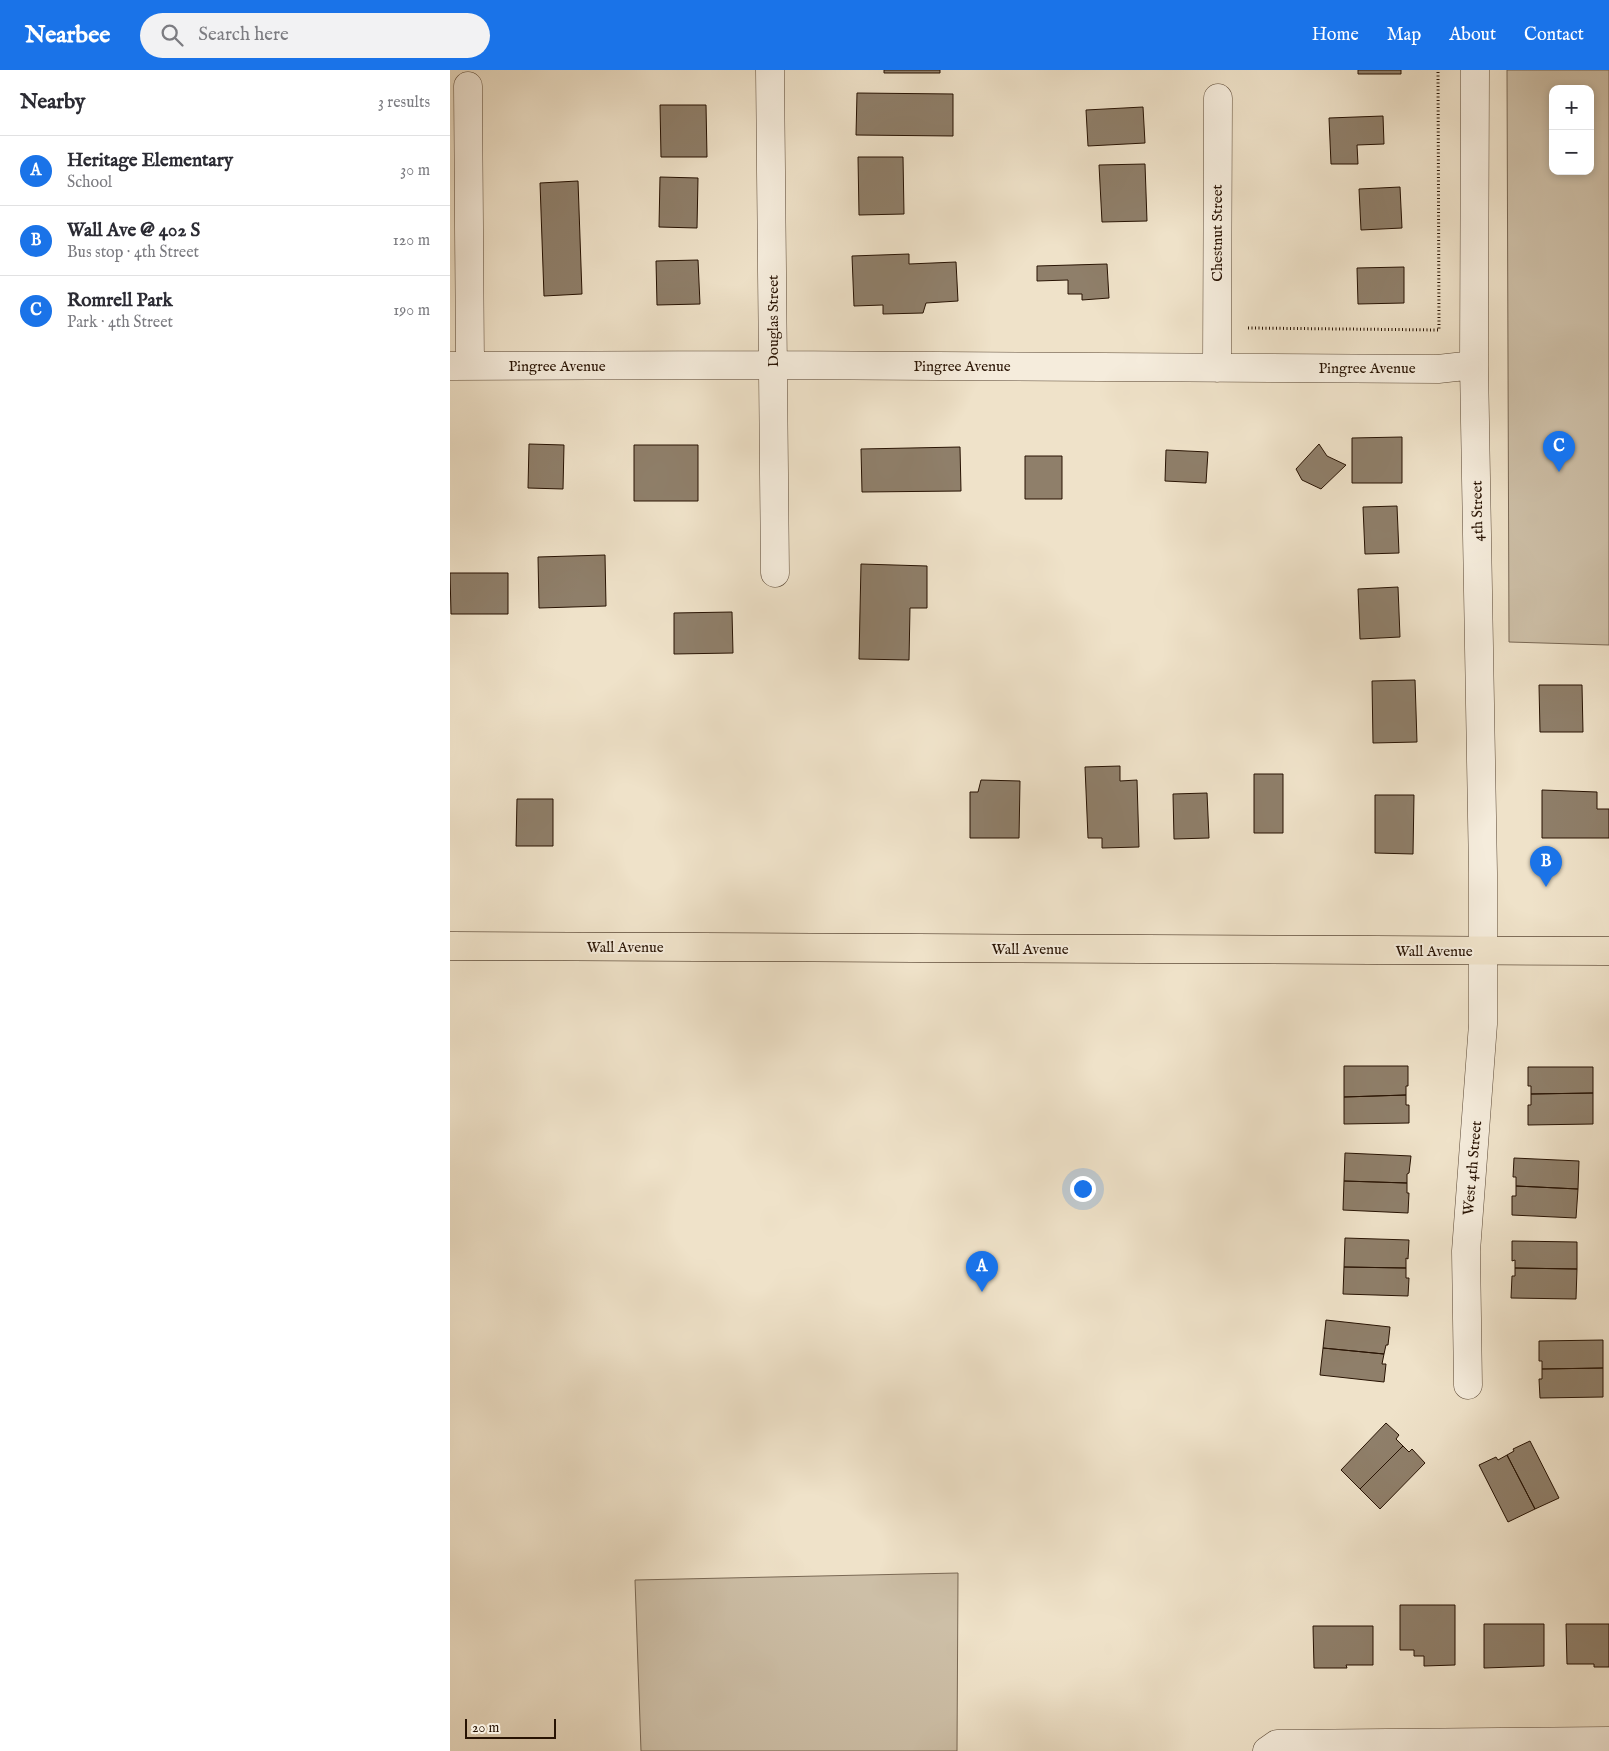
<!DOCTYPE html>
<html lang="en">
<head>
<meta charset="utf-8">
<style>
  body { margin:0; font-family:"IM FELL English",serif; background:#f2f2f3; color:#2b2b33 }
  .controls { position:absolute; right:15px; top:15px; display:grid; overflow:hidden; border-radius:10px; box-shadow:0 2px 8px #0003 }
  .controls button { width:45px; height:45px; display:grid; place-items:center; padding:0; border:0; border-bottom:1px solid #e1e1e2; background:#fff; color:#2b2b33; font:25px sans-serif }
  .scale { position:absolute; left:15px; bottom:12px; width:91px; box-sizing:border-box; padding-left:5px; border:2px solid #281303; border-top:0; font-size:14px; line-height:18px; white-space:nowrap; color:#281303; -webkit-text-stroke:4px #f5ecdc; paint-order:stroke }
  .you { position:absolute; left:632px; top:1118px; width:18px; height:18px; margin:-12px; border:4px solid #fff; border-radius:50%; background:#1a73e8; box-shadow:0 0 0 8px #1a73e833 }
  .badge { display:grid; place-items:center; width:32px; height:32px; border-radius:50%; background:#1a73e8; color:#fff; font-size:16px; font-weight:700 }
  .pin { position:absolute; translate:-50% -41px; filter:drop-shadow(0 1px 2px #0008) }
  .pin::after { content:''; position:absolute; top:26px; width:18px; height:15px; background:inherit; clip-path:polygon(0 0,100% 0,50% 100%) }
  .list { margin:0; padding:0; list-style:none }
  h2 { display:flex; justify-content:space-between; align-items:center; height:65px; margin:0; padding:0 20px; font-size:21px }
  h2 small { font-size:16px; font-weight:400; color:#7c7c81 }
  .list li { display:grid; grid-template-columns:32px 1fr auto; gap:15px; align-items:center; box-sizing:border-box; height:70px; padding:0 20px; border-top:1px solid #e1e1e2 }
  .list b { display:block; font-size:19px; white-space:nowrap }
  .list p { margin:0; font-size:16px; white-space:nowrap; color:#7c7c81 }
  .list em { font-size:16px; font-style:normal; color:#7c7c81 }
  .icon { flex:none; width:28px; height:28px; fill:none; stroke:currentColor; stroke-width:2; stroke-linecap:round; stroke-linejoin:round }
  .map { position:relative; flex:none; width:1159px; height:1681px; overflow:hidden }
  header { display:flex; align-items:center; gap:30px; box-sizing:border-box; height:70px; padding:0 25px; background:#1a73e8; color:#fff }
  header strong { font-size:24px }
  nav { display:flex; gap:28px; margin-inline-start:auto; font-size:18px }
  .search { width:350px; height:45px; background:#f2f2f3; display:flex; align-items:center; gap:12px; box-sizing:border-box; padding:0 18px; border-radius:28px; color:#7c7c81; font-size:19px }
  main { display:flex }
  aside { flex:1; background:#fff }
  .map>svg:first-child { display:block }
  .green { fill:#cdbfa7; stroke:#7a6955; fill-rule:evenodd }
  .building { fill:#8f7f6a; stroke:#281303 }
  .lines { fill:none; stroke-linecap:round; stroke-linejoin:round }
  .minor-casing { stroke:#5a4734; stroke-width:29 }
  .major-casing { stroke:#281303; stroke-width:29 }
  .path { stroke:#281303; stroke-width:3; stroke-dasharray:1 2.5; stroke-linecap:butt }
  .minor { stroke:#f5ecdc; stroke-width:28 }
  .major { stroke:#efe2c9; stroke-width:28 }
  .labels { text-anchor:middle; stroke-width:4; stroke-linejoin:round; paint-order:stroke }
  .street-label { font-size:15px; fill:#281303; stroke:#f5ecdc }
</style>
</head>
<body>
<header>
<strong>Nearbee</strong>
<div class="search"><svg class="icon" aria-label="search" viewBox="0 0 24 24"><circle cx="10" cy="10" r="6"/><path d="M15 15l6 6"/></svg>Search here</div>
<nav><a>Home</a><a>Map</a><a>About</a><a>Contact</a></nav>
</header>
<main>
<aside>
<h2>Nearby<small>3 results</small></h2>
<ul class="list">
<li><span class="badge">A</span><div><b>Heritage Elementary</b><p>School</p></div><em>30 m</em></li>
<li><span class="badge">B</span><div><b>Wall Ave @ 402 S</b><p>Bus stop · 4th Street</p></div><em>120 m</em></li>
<li><span class="badge">C</span><div><b>Romrell Park</b><p>Park · 4th Street</p></div><em>190 m</em></li>
</ul>
</aside>
<div class="map">
<svg width="1159" height="1681" viewBox="0 0 1159 1681">
  <rect width="100%" height="100%" fill="#efe2c9"/>
  <filter id="stains"><feTurbulence type="fractalNoise" baseFrequency=".004" numOctaves="4"/><feColorMatrix values="0 0 0 0 .2 0 0 0 0 .09 0 0 0 0 .02 0 0 0 .5 -.17"/></filter>
  <radialGradient id="worn" r=".72"><stop offset=".6" stop-color="#630" stop-opacity="0"/><stop offset="1" stop-color="#630" stop-opacity=".3"/></radialGradient>
  <path class="green" d="M1057 0H1159V575L1059 572ZM1103 19H1140V101H1103Z
    M508 1503 507 1681H191L185 1510Z"/>
  <path class="building" d="M434 0H490V3H434Z
    M908 0H951V4H908Z
    M407 23 503 24V66L406 65Z
    M210 35H256L257 87H211Z
    M693 37 695 73 638 76 636 40Z
    M933 46 934 74 907 75 908 94H881L879 48Z
    M408 87H453L454 144 409 145Z
    M695 94 697 151 652 152 649 95Z
    M210 107 248 108 247 158 209 157Z
    M128 111 132 224 94 226 90 113Z
    M950 117 952 158 911 160 909 119Z
    M459 184V194L506 192 508 231 476 233 473 243 433 244V235L404 236 402 186Z
    M248 190 250 234 207 235 206 191Z
    M657 194 659 228 632 230V224H618V210L587 211V196Z
    M954 197V233L908 234 907 198Z
    M952 367V413H902V368Z
    M79 374 114 375 113 419 78 418Z
    M869 374 877 386 896 395 871 419 852 410 846 399Z
    M184 375H248V431H184Z
    M510 377 511 421 412 422 411 379Z
    M716 380 758 382 756 413 715 411Z
    M575 386H612V429H575Z
    M947 436 949 483 915 484 913 437Z
    M155 485 156 536 89 538 88 487Z
    M411 494 477 496V538H460L459 590 409 589Z
    M0 503H58V544H1Z
    M948 517 950 567 910 569 908 519Z
    M282 542 283 583 224 584V543Z
    M965 610 967 672 923 673 922 611Z
    M1089 615H1132L1133 662H1090Z
    M670 696V711L687 710 689 777 652 778V768H638L635 697Z
    M804 704H833V763H804Z
    M531 710 570 711 569 768H520V722H528Z
    M1092 720 1147 722V739H1159V768H1092Z
    M757 723 759 768 724 769 723 724Z
    M925 725H964L963 784 925 783Z
    M67 729H103V776H66Z
    M894 996H958V1016H956V1025L894 1027Z
    M1078 997H1143V1023L1081 1024V1016H1078Z
    M1143 1023V1054L1078 1055V1035H1081V1024Z
    M956 1025V1035H959V1053L894 1054V1027Z
    M895 1083 961 1086 959 1103 957 1104V1113L894 1111Z
    M1064 1088 1129 1091 1128 1119 1066 1116V1107H1063Z
    M894 1111 957 1113V1123H959L958 1143 893 1140Z
    M1066 1116 1128 1119 1126 1148 1062 1145V1126H1066Z
    M895 1168 959 1170 958 1189 956 1188V1198L894 1197Z
    M1062 1171 1127 1172V1199L1065 1198V1190L1062 1191Z
    M894 1197 956 1198V1208H959L958 1226 893 1224Z
    M1065 1198 1127 1199 1126 1229 1061 1228 1062 1206H1065Z
    M876 1250 940 1257 938 1275H936L934 1284 873 1278Z
    M1153 1270V1298L1092 1299V1291H1089V1271Z
    M873 1278 934 1284 932 1294H936L934 1312 870 1305Z
    M1153 1298V1327L1090 1328 1089 1309H1092V1299Z
    M936 1353 949 1365 946 1369 953 1376 910 1419 891 1400Z
    M1080 1371 1109 1428 1085 1439 1057 1385 1064 1381 1063 1379Z
    M953 1376 959 1382 962 1379 975 1393 930 1439 910 1419Z
    M1057 1385 1085 1439 1058 1452 1029 1395 1046 1387 1048 1390Z
    M950 1535H1005V1595L974 1596V1586H964V1580H950Z
    M1034 1554H1094V1596L1034 1598Z
    M1116 1554H1159V1597H1144V1594H1117Z
    M863 1556H923V1595H896L897 1598H864Z"/>
  <g class="lines">
    <g class="minor-casing">
      <path id="minor" d="M320 0 325 503
        M18 16 20 296
        M0 296 322 295 988 299 1024 295
        M767 298 768 28
        M1018 1315 1016 1181 1033 954V803L1024 295 1025 0
        M817 1681 827 1674 1159 1671"/>
    </g>
    <g class="major-casing">
      <path id="major" d="M0 876 1159 881"/>
    </g>
    <path class="path" d="M798 258 989 260 988 0"/>
    <use href="#minor" class="minor"/>
    <use href="#major" class="major"/>
  </g>
  <g class="labels">
    <g class="street-label">
      <text transform="translate(767 163) rotate(-90)" y="5">Chestnut Street</text>
      <text transform="translate(323 251) rotate(-90)" y="5">Douglas Street</text>
      <text x="107" y="301">Pingree Avenue</text>
      <text x="512" y="301">Pingree Avenue</text>
      <text x="917" y="303">Pingree Avenue</text>
      <text transform="translate(1027 441) rotate(-91)" y="5">4th Street</text>
      <text x="175" y="882">Wall Avenue</text>
      <text x="580" y="884">Wall Avenue</text>
      <text x="984" y="886">Wall Avenue</text>
      <text transform="translate(1022 1098) rotate(-85)" y="5">West 4th Street</text>
    </g>
  </g>
  <rect width="100%" height="100%" filter="url(#stains)"/>
  <rect width="100%" height="100%" fill="url(#worn)"/>
</svg>
<div class="controls">
<button>+</button>
<button>−</button>
</div>
<div class="scale">20 m</div>
<div class="you"></div>
<div class="pin badge" style="left:532px;top:1222px">A</div>
<div class="pin badge" style="left:1096px;top:817px">B</div>
<div class="pin badge" style="left:1109px;top:402px">C</div>
</div>
</main>
</body>
</html>
